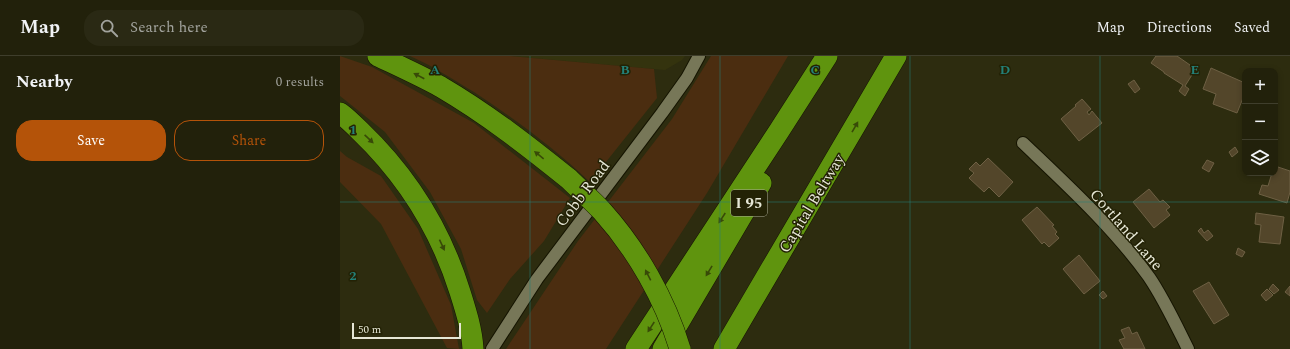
<!DOCTYPE html>
<html lang="en">
<head>
<meta charset="utf-8">
<style>
  body { margin:0; font-family:Spectral,serif; background:#2a2914; color:#f1f3f6 }
  .controls { position:absolute; right:12px; top:12px; display:grid; overflow:hidden; border-radius:8px; box-shadow:0 2px 6px #0003 }
  .controls button { width:36px; height:36px; display:grid; place-items:center; padding:0; border:0; border-bottom:1px solid #3f3e2c; background:#22210b; color:#f1f3f6; font:20px sans-serif }
  .scale { position:absolute; left:12px; bottom:10px; width:109px; box-sizing:border-box; padding-left:4px; border:2px solid #e6e7d6; border-top:0; font-size:11px; line-height:14px; white-space:nowrap; color:#e6e7d6; -webkit-text-stroke:3px #232205; paint-order:stroke }
  .list { margin:0; padding:0; list-style:none }
  h2 { display:flex; justify-content:space-between; align-items:center; height:52px; margin:0; padding:0 16px; font-size:17px }
  h2 small { font-size:13px; font-weight:400; color:#a2a39d }
  .actions { display:flex; gap:8px; padding:12px 16px }
  .actions a { flex:1; padding:9px 0; border:1px solid #b45309; border-radius:16px; text-align:center; font-size:14px; color:#b45309 }
  .actions .main { background:#b45309; color:#fff }
  .icon { flex:none; width:22px; height:22px; fill:none; stroke:currentColor; stroke-width:2; stroke-linecap:round; stroke-linejoin:round }
  .map { position:relative; flex:none; width:950px; height:293px; overflow:hidden }
  header { display:flex; align-items:center; gap:24px; box-sizing:border-box; height:56px; padding:0 20px; background:#22210b; border-bottom:1px solid #3f3e2c }
  header strong { font-size:19px }
  nav { display:flex; gap:22px; margin-inline-start:auto; font-size:14px }
  .search { width:280px; height:36px; background:#2a2914; display:flex; align-items:center; gap:10px; box-sizing:border-box; padding:0 14px; border-radius:16px; color:#a2a39d; font-size:15px }
  main { display:flex }
  aside { flex:1; background:#22210b }
  .map>svg:first-child { display:block }
  .built { fill:#34330e }
  .green { fill:#4b2d10 }
  .building { fill:#53462a; stroke:#6e6044 }
  .lines { fill:none; stroke-linecap:round; stroke-linejoin:round }
  .street-casing { stroke:#151400; stroke-width:14 }
  .highway-casing { stroke:#151400; stroke-width:22 }
  .street { stroke:#777758; stroke-width:12 }
  .highway { stroke:#5f940e; stroke-width:21 }
  .highway-bridge-casing { stroke:#151400; stroke-width:22; stroke-linecap:butt }
  .highway-bridge { stroke:#5f940e; stroke-width:21 }
  .oneway { fill:#384a08 }
  .grid { fill:none; stroke:#248178; stroke-width:1; stroke-opacity:0.55 }
  .labels { text-anchor:middle; stroke-width:3; stroke-linejoin:round; paint-order:stroke }
  .shield { fill:#232205; stroke:#acac97; stroke-width:1 }
  .shield-label { font-size:15px; font-weight:bold; fill:#e6e7d6 }
  .street-label { font-size:16px; fill:#e6e7d6; stroke:#232205 }
  .grid-label { font-size:13px; text-anchor:middle; font-weight:bold; fill:#248178; stroke:#232205; stroke-width:3; stroke-linejoin:round; paint-order:stroke }
</style>
</head>
<body>
<header>
<strong>Map</strong>
<div class="search"><svg class="icon" aria-label="search" viewBox="0 0 24 24"><circle cx="10" cy="10" r="6"/><path d="M15 15l6 6"/></svg>Search here</div>
<nav><a>Map</a><a>Directions</a><a>Saved</a></nav>
</header>
<main>
<aside>
<h2>Nearby<small>0 results</small></h2>
<ul class="list">
</ul>
<div class="actions"><a class="main">Save</a><a>Share</a></div>
</aside>
<div class="map">
<svg width="950" height="293" viewBox="0 0 950 293">
  <rect width="100%" height="100%" fill="#2d2c0f"/>
  <path class="built" d="M170 0H345L342 4 325 14Z"/>
  <path class="green" d="M0 0 32 11 134 67 230 142 204 185 170 223 147 257 137 244 121 193 90 136 45 76 0 40Z
    M70 0H170L314 13 317 42 250 126C214 92 175 63 134 36 112 23 93 10 70 0Z
    M371 0H448L367 137 266 293H166L238 185 332 63Z
    M0 95 7 101 41 120 78 173 111 249 119 293 107 292 41 168 0 126Z"/>
  <path class="building" d="M816 0H837L850 9 849 10 855 14 845 30 849 33 845 40 839 35 843 29 824 17V16L811 7Z
    M871 12 905 27V37L897 57 873 48 876 38 863 33Z
    M794 24 800 33 795 37 788 28Z
    M742 43 751 53 747 56 749 59 752 55 762 67 739 85 721 63 736 50 735 49Z
    M895 91 898 96 892 101 889 96Z
    M648 102 673 126 659 141 649 131 644 136 629 122 634 117 629 113 636 106 640 110Z
    M867 104 874 107 869 116 862 112Z
    M935 110 950 115V136L947 147 919 138 922 129 928 130 932 117H935Z
    M809 133 820 146 823 144 830 151 826 154 830 159 814 172 793 146Z
    M697 151 714 169 712 170 717 176 715 178 719 182 709 191 704 186 702 188 682 164Z
    M916 157 944 161 940 188 919 186 921 169 915 168Z
    M861 172 864 177 868 174 873 180 867 185 858 175Z
    M898 192 905 196 902 201 896 198Z
    M739 199 760 225 744 238 723 213Z
    M869 226 889 259 874 268 853 235Z
    M933 228 939 234 934 238 929 233Z
    M950 230V240L945 236Z
    M927 233 933 239 926 245 921 239Z
    M763 235 767 240 763 243 759 239Z
    M789 271 792 278 797 276 805 293H784L779 284 785 282 781 274Z"/>
  <g class="lines">
    <g class="street-casing">
      <path id="street" d="M683 87C727 129 773 171 809 221 824 243 836 269 848 293
        M152 293 197 223 322 57 347 22 359 0"/>
    </g>
    <g class="highway-casing">
      <path id="highway" d="M38 0C59 10 81 20 101 31 147 58 188 90 229 123
        M0 57C7 62 14 69 20 75 67 120 101 175 120 236 126 255 132 274 133 293
        M296 293 439 75 487 0
        M323 293 421 127
        M384 293 556 0"/>
    </g>
    <use href="#street" class="street"/>
    <use href="#highway" class="highway"/>
    <g class="highway-bridge-casing">
      <path id="highway-bridge" d="M229 123C240 134 252 144 262 155 297 194 325 243 340 293"/>
    </g>
    <use href="#highway-bridge" class="highway-bridge"/>
  </g>
  <defs><path id="oneway-solid" d="M-6-.8H1V-3.2L6.5 0L1 3.2V.8H-6Z"/></defs>
  <g class="oneway">
    <use href="#oneway-solid" transform="translate(79 20) rotate(-152)"/>
    <use href="#oneway-solid" transform="translate(515 71) rotate(-60)"/>
    <use href="#oneway-solid" transform="translate(29 83) rotate(43)"/>
    <use href="#oneway-solid" transform="translate(199 99) rotate(-141)"/>
    <use href="#oneway-solid" transform="translate(382 162) rotate(123)"/>
    <use href="#oneway-solid" transform="translate(102 189) rotate(65)"/>
    <use href="#oneway-solid" transform="translate(369 215) rotate(121)"/>
    <use href="#oneway-solid" transform="translate(308 219) rotate(-117)"/>
    <use href="#oneway-solid" transform="translate(311 271) rotate(123)"/>
  </g>
  <path class="grid" d="M190 0V293M380 0V293M570 0V293M760 0V293M0 146H950"/>
  <g class="labels">
    <rect class="shield" x="391" y="134" width="36" height="26" rx="3"/>
    <g class="shield-label">
      <text x="409" y="152">I 95</text>
    </g>
    <g class="street-label">
      <text transform="translate(242 137) rotate(-53)" y="6">Cobb Road</text>
      <text transform="translate(471 147) rotate(-59)" y="6">Capital Beltway</text>
      <text transform="translate(787 173) rotate(49)" y="6">Cortland Lane</text>
    </g>
  </g>
  <g class="grid-label">
    <text x="95" y="18">A</text>
    <text x="285" y="18">B</text>
    <text x="475" y="18">C</text>
    <text x="665" y="18">D</text>
    <text x="855" y="18">E</text>
    <text x="13" y="78">1</text>
    <text x="13" y="224">2</text>
  </g>
</svg>
<div class="controls">
<button>+</button>
<button>−</button>
<button><svg class="icon" aria-label="layers" viewBox="0 0 24 24"><path d="M12 4l9 5-9 5-9-5zM3 14l9 5 9-5"/></svg></button>
</div>
<div class="scale">50 m</div>
</div>
</main>
</body>
</html>
